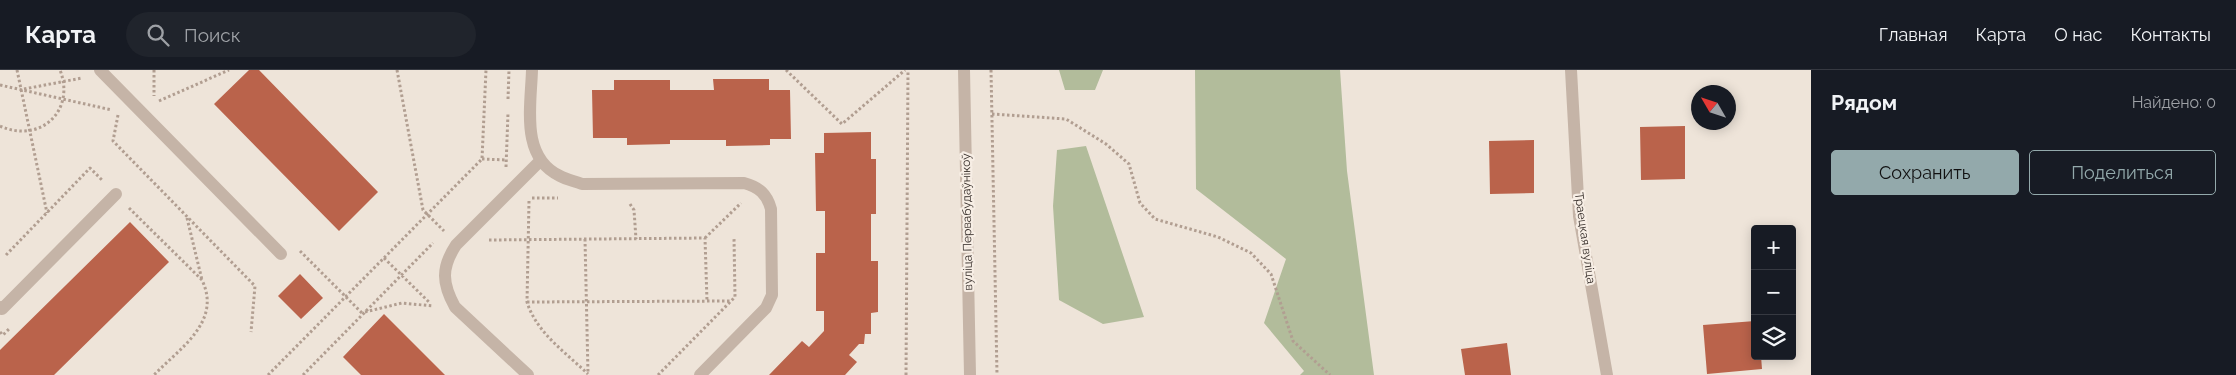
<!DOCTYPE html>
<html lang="ru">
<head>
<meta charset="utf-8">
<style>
  body { margin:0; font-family:Raleway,sans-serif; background:#20242c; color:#f1f3f6 }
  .controls { position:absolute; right:15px; bottom:15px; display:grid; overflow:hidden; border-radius:5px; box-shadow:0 2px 12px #0003 }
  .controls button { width:45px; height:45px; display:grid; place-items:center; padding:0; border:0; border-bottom:1px solid #363941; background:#171b24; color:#f1f3f6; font:25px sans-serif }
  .compass { position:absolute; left:1691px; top:15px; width:45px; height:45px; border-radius:50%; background:#171b24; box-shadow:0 2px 12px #0003; rotate:309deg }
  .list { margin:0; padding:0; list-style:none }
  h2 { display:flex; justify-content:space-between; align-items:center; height:65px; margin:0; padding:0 20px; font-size:21px }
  h2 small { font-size:16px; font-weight:400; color:#9ea1a6 }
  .actions { display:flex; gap:10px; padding:15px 20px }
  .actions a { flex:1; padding:11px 0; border:1px solid #93a9ab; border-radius:5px; text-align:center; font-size:18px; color:#93a9ab }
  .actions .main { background:#93a9ab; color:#111 }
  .icon { flex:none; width:28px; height:28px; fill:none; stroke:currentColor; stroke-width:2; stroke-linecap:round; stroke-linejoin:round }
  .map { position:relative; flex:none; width:1811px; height:305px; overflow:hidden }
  header { display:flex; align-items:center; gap:30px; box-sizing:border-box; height:70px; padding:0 25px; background:#171b24; border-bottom:1px solid #363941 }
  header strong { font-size:24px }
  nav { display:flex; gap:28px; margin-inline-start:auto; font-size:18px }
  .search { width:350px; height:45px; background:#20242c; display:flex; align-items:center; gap:12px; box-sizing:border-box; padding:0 18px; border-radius:28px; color:#9ea1a6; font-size:19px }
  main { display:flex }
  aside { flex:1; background:#171b24 }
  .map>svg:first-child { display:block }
  .green { fill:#b2bc9b }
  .building { fill:#ba634b }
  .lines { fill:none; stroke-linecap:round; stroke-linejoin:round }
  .path { stroke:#b19e91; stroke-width:3; stroke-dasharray:2.5 2.5; stroke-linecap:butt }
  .minor { stroke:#c5b4a7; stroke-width:12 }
  .labels { text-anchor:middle; stroke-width:4.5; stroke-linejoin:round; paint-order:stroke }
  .street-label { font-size:12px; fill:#322a26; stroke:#f7eee5 }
</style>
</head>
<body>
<header>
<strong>Карта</strong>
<div class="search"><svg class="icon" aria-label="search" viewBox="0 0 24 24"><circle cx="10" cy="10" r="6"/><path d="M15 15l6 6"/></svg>Поиск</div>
<nav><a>Главная</a><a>Карта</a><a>О нас</a><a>Контакты</a></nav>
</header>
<main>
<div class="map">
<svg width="1811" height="305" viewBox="0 0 1811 305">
  <rect width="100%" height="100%" fill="#eee4d9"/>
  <path class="green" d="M1059 0H1103L1095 20H1065Z
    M1195 0H1340L1347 101 1374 305H1300L1304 301 1264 253 1286 189 1196 119Z
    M1086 76 1144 247 1103 254 1059 230 1053 136 1057 80Z"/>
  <path class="building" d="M249 0H259L378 122 339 161 214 34Z
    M713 9H769V20H790L791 69H770V75L726 76V70H670V74L627 75V68H593L592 20H614V10H670V20H714Z
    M1685 56V109L1641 110 1640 57Z
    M871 62V89H876V144H871V191H878V242L871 243V264H865L864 274H859L849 285 857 292 845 305H769L802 271 809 277 824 261V241H816V183H825V141H816L815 83H824V63Z
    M1534 70V123L1490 124 1489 71Z
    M130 152 169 192 54 305H0V280Z
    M300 204 323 228 301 249 278 226Z
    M384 244 445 305H361L343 287Z
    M1755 251V286H1761L1762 299 1707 304 1703 255Z
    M1507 273 1511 305H1465L1461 279Z"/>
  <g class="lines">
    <path class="path" d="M17 0 47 143
      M154 0V26
      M397 0 423 140 444 161
      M786 0 842 54 905 0
      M991 0 997 305
      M0 15 112 40
      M24 19 82 8
      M508 29 509 0
      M159 31 229 0
      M992 44 1066 49 1106 74 1129 94 1140 133 1155 149 1218 167 1251 183 1271 204 1293 271 1330 305
      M118 45 113 71 255 216 251 262
      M0 56C40 74 76 41 60 0
      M482 89 507 90
      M506 97 508 43
      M532 128H558
      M529 131 527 232C536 262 565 282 588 304
      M630 134 634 140 636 169
      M129 138 202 210C222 252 180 278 154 305
      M187 148 202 210
      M705 168 741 133
      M585 169 588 304
      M489 170 705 168 707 231
      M300 181 363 244
      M6 185 90 98 102 110
      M384 188 430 233
      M527 232 731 231
      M365 242 402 233 433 236
      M0 262 3 265 10 258
      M268 305 482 89 486 0
      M303 305 433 173
      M658 305 735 227 734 168
      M906 305 908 0"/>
    <path class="minor" d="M100 0 281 184
      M532 0C531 36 520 87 560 106 567 110 575 111 582 114L744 113C759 117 767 124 771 139L772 225 766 238 700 305
      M964 0 970 305
      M1571 0 1579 146 1607 305
      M0 237 2 239 116 124
      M528 305 455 237C442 213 441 198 456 175L541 90"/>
  </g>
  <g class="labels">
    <g class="street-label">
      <text transform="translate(967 152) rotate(-91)" y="4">вуліца Первабудаўнікоў</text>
      <text transform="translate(1585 168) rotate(82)" y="4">Траецкая вуліца</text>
    </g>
  </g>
</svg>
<div class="controls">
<button>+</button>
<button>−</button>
<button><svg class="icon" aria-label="layers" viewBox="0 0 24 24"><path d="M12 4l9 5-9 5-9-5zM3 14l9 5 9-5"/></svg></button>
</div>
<svg class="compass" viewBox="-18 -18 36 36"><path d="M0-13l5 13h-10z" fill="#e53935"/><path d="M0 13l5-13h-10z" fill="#9ea1a6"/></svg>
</div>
<aside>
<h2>Рядом<small>Найдено: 0</small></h2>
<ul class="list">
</ul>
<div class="actions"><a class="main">Сохранить</a><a>Поделиться</a></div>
</aside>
</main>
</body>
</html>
